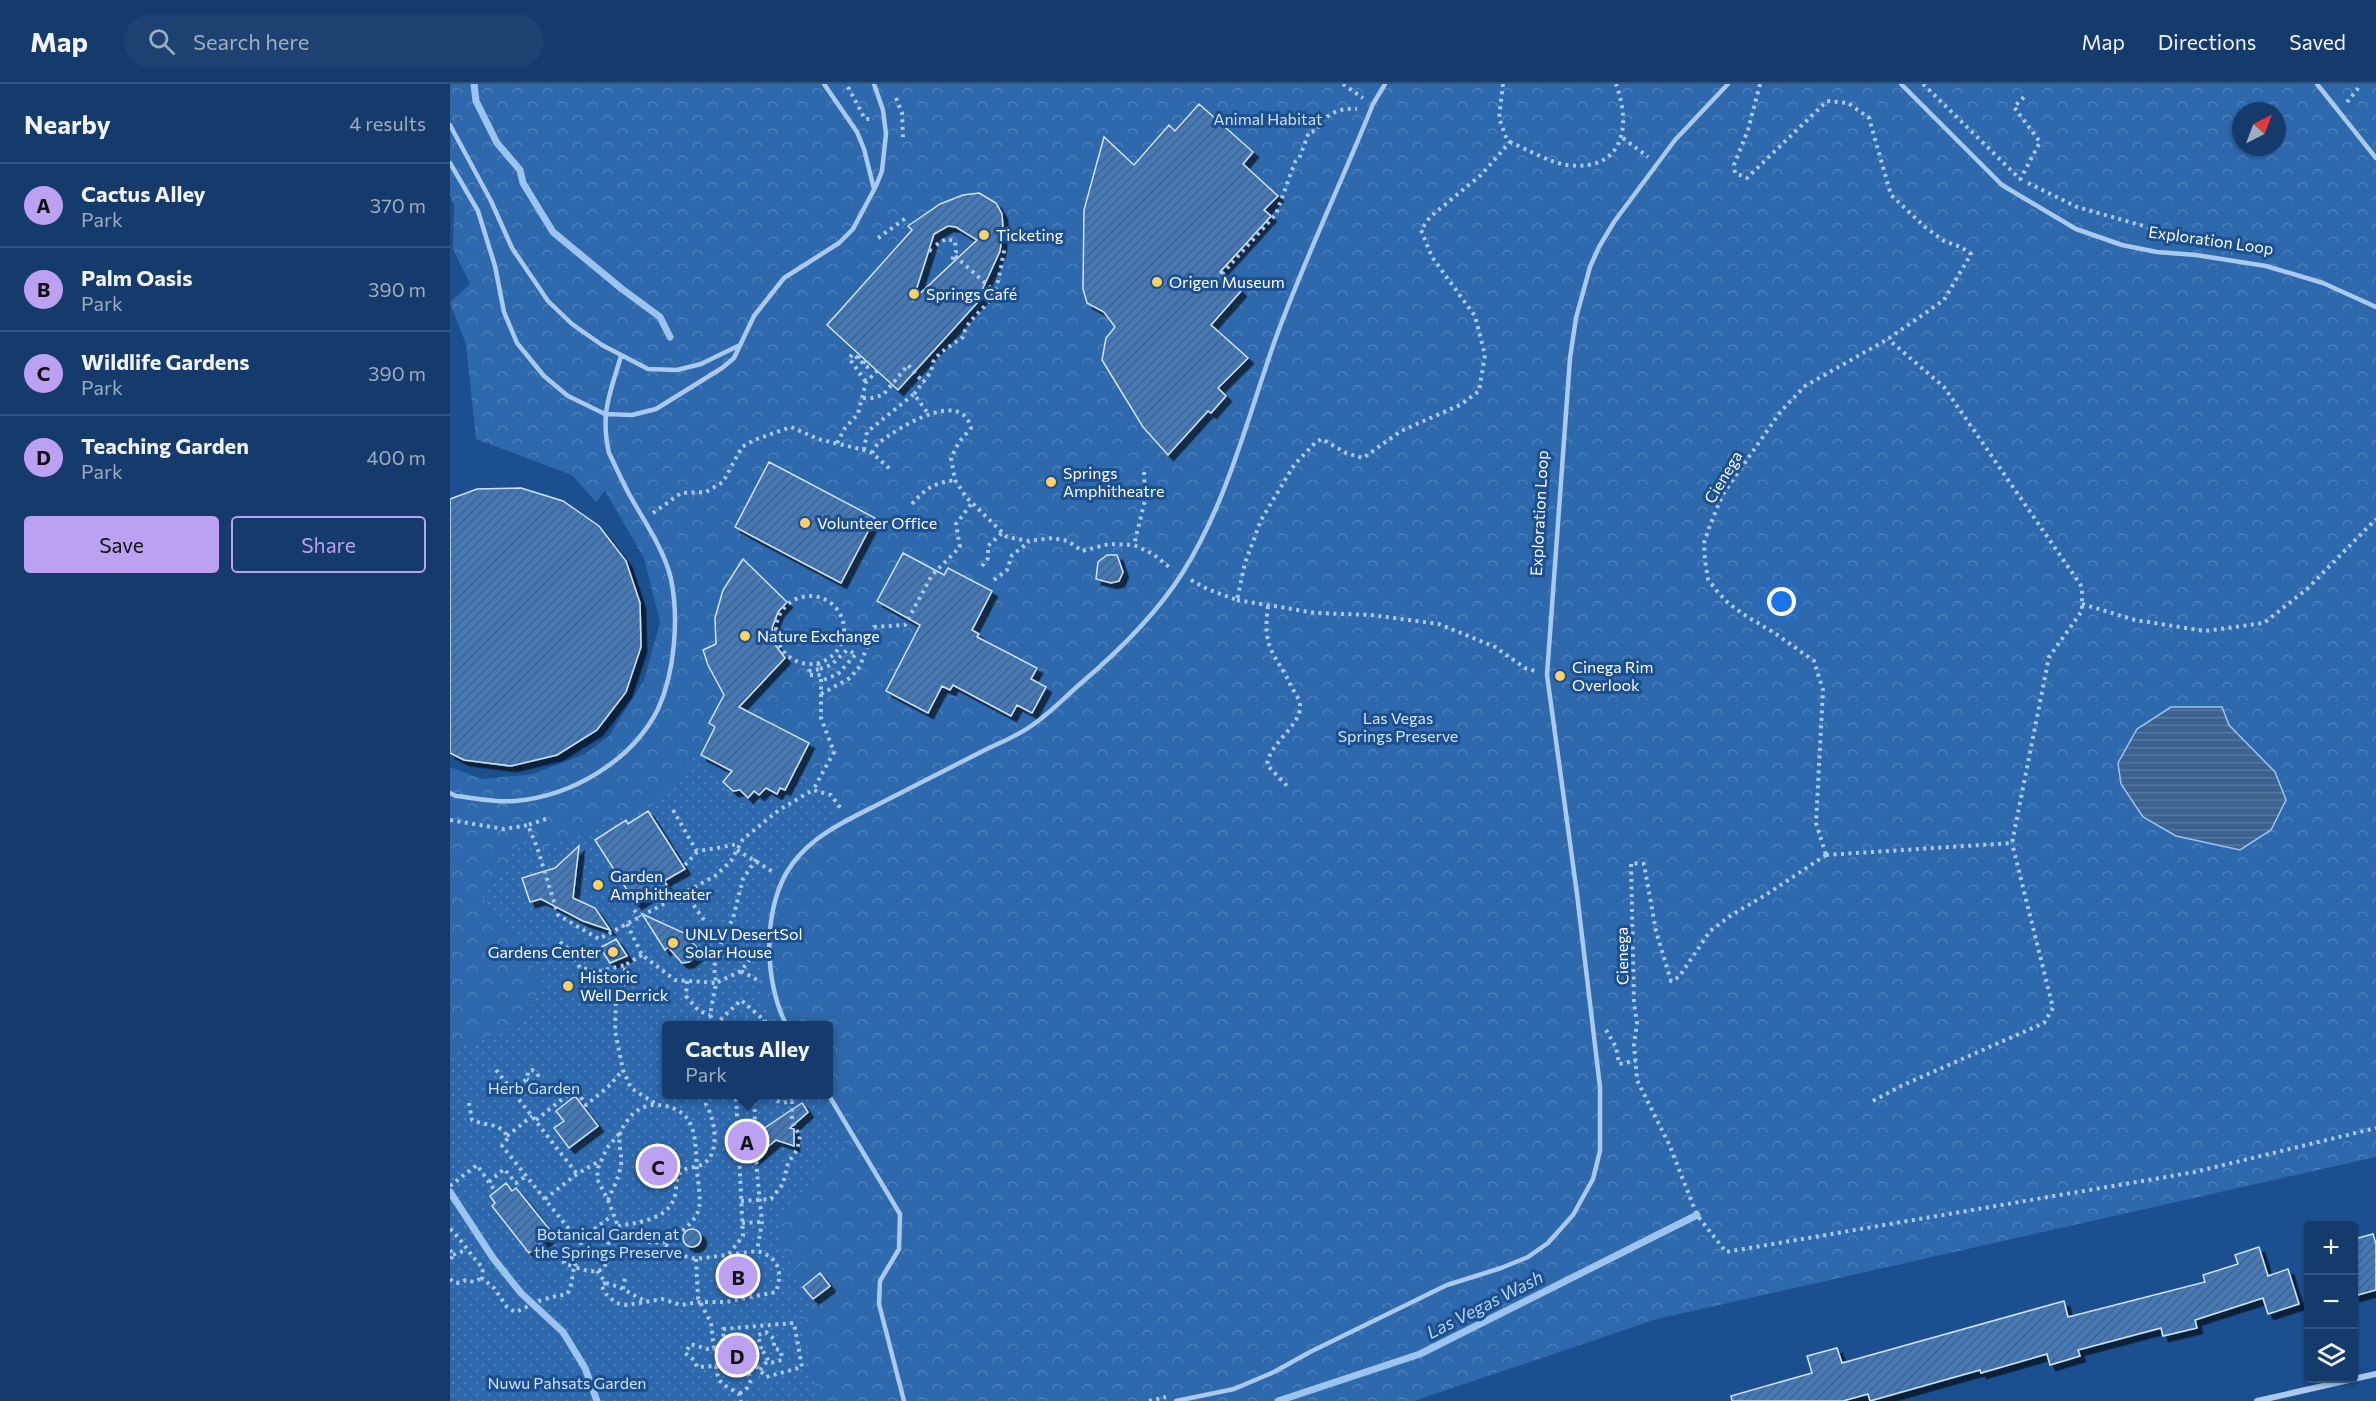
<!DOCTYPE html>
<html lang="en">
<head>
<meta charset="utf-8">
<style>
  body { margin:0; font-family:Commissioner,sans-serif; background:#1d4271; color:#f1f3f6 }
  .controls { position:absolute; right:18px; bottom:18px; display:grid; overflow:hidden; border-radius:6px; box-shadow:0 2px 4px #0004 }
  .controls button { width:54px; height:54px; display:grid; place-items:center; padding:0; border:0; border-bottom:2px solid #33557e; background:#143b6b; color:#f1f3f6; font:30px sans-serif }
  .compass { position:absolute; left:1782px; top:18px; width:54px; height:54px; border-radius:50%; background:#143b6b; box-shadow:0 2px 4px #0004; rotate:42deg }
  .you { position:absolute; left:1332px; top:518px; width:21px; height:21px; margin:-15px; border:4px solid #fff; border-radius:50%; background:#1a73e8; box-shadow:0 0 0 9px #1a73e833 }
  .badge { display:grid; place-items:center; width:39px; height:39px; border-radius:50%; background:#bca0f2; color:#111; font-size:20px; font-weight:700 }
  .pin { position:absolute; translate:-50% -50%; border:3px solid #fff; box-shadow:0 2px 6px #0006 }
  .popup { position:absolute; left:212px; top:937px; width:171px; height:78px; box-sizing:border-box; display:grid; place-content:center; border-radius:6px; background:#143b6b; filter:drop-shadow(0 2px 4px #0005); font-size:20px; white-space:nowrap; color:#9dadc1 }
  .popup b { font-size:22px; color:#f1f3f6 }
  .popup::after { content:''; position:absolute; left:50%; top:100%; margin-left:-12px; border:12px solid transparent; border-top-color:#143b6b }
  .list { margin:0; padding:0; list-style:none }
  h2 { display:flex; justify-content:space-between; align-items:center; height:78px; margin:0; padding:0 24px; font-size:26px }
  h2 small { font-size:20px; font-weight:400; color:#9dadc1 }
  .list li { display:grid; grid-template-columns:39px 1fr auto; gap:18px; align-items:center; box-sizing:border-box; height:84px; padding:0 24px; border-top:2px solid #33557e }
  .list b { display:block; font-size:22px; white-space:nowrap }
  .list p { margin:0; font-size:20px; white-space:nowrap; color:#9dadc1 }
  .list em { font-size:20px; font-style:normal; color:#9dadc1 }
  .actions { display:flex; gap:12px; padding:18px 24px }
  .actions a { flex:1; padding:14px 0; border:2px solid #bca0f2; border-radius:6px; text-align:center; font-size:21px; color:#bca0f2 }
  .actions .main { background:#bca0f2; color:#111 }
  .icon { flex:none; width:33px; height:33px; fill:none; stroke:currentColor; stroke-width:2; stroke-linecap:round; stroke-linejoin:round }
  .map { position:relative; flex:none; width:1926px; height:1317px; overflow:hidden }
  header { display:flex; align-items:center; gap:36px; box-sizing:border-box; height:84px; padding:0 30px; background:#143b6b; border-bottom:2px solid #33557e }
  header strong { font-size:28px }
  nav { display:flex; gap:33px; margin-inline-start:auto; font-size:21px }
  .search { width:420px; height:54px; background:#1d4271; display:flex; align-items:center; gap:15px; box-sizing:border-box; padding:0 21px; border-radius:33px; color:#9dadc1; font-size:22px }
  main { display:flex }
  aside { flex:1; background:#143b6b }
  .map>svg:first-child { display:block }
  .park { fill:url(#park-crowns); fill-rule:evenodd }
  .garden { fill:url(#garden-dots) }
  .water { fill:url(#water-rules); stroke:#9cc4f0; stroke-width:1.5 }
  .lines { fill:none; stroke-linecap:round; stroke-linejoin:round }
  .stream { stroke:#9cc4f0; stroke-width:7 }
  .building { fill:url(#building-hatch); stroke:#cfe3fa; stroke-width:1.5; fill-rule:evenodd; filter:url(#shadow) }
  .path { stroke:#a9c9ee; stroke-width:4; stroke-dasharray:3 4.5; stroke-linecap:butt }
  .lane { stroke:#a9c9ee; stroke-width:4.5 }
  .street { stroke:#a9c9ee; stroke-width:6 }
  .poi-dot { fill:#ffd166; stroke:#1b4f8f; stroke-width:2 }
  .labels { text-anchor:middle; stroke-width:6; stroke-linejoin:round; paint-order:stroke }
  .park-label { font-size:16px; fill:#cfe3fa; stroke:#1b4f8f }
  .poi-label { font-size:16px; fill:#fff; stroke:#1b4f8f; text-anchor:start }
  .street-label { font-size:16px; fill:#fff; stroke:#1b4f8f }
  .water-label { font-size:18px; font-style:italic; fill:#b5d3f5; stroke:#1b4f8f }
</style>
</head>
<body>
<header>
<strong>Map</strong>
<div class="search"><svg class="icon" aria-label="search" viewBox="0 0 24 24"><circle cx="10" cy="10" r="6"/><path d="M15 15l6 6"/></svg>Search here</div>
<nav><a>Map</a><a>Directions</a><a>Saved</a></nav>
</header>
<main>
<aside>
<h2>Nearby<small>4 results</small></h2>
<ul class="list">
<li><span class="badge">A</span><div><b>Cactus Alley</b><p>Park</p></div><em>370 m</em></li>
<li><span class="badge">B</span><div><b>Palm Oasis</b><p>Park</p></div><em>390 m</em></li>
<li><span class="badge">C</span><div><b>Wildlife Gardens</b><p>Park</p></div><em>390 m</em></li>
<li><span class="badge">D</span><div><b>Teaching Garden</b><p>Park</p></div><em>400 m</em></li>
</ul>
<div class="actions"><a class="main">Save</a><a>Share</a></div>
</aside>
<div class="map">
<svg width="1926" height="1317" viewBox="0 0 1926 1317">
  <defs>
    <pattern id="park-crowns" width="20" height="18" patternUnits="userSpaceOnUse" patternTransform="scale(1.5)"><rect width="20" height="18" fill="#2e69ad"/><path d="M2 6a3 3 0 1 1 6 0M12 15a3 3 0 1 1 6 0" fill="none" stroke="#4d80b9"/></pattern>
    <pattern id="garden-dots" width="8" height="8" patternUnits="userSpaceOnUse" patternTransform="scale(1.5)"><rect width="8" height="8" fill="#2e69ad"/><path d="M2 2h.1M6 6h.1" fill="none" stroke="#4d80b9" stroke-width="1.8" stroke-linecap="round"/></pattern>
    <pattern id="water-rules" width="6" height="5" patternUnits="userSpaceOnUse" patternTransform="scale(1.5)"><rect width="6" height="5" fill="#3c6290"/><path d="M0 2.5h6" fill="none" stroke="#597aa1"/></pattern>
    <pattern id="building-hatch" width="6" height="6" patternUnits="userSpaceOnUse" patternTransform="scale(1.5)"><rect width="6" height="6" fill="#4478b7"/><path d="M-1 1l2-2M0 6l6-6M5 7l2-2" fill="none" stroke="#486282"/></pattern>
    <filter id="shadow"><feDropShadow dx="5.5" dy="5.5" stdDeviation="0" flood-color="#0009"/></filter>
  </defs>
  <rect width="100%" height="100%" fill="#1b4f8f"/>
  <path class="park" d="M0 0H1926V1073L1207 1235 964 1317H0V683L32 695 83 690 135 670 159 652 194 596 210 538 194 474 155 407 146 418 122 391 26 355 16 260 0 218 20 200 3 165 4 120 0 112ZM1791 27H1827V63H1791ZM216 942H378V1010H216Z"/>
  <path class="garden" d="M245 672 291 722C317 710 328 721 344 693L384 720 391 732C328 765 312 800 311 870 310 896 311 918 324 941L216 942V1010L367 1011 401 1069 386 1072 377 1080 336 1129 331 1140 330 1158 334 1168 355 1199 352 1203 363 1217 349 1232 369 1317H0V972L7 965 72 939 93 896 33 813 75 749 83 768 202 722Z"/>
  <path class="water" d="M1721 623H1772L1779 641 1825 688 1836 716 1821 746 1790 766 1726 752 1693 733 1671 700 1668 679 1687 645Z"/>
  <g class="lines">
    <path class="stream" d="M24 0 26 17 47 59 70 86 73 99 103 148 172 205 210 233 220 253
      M0 1108 43 1174 71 1209 113 1248 135 1284 147 1317
      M828 1317 970 1270 1247 1131"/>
  </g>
  <path class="building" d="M749 20 803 68 793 80 828 112 814 126 821 132 770 188 791 207 761 241 798 274 768 304 776 312 761 329 758 327 718 371 693 343 652 276 656 254 665 243 654 228 637 219 633 205 634 126 654 53 684 81 719 41 725 47Z
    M529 109 546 119 552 130 553 145 550 167 533 204 537 208 448 306 377 241 462 146 458 142 490 120 513 111ZM498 142 506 143 527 156 463 216 484 150Z
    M319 378 425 434 391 499 285 443Z
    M71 404 113 417 149 442 176 477 190 519 191 563 176 608 147 646 107 671 61 682 14 676 0 669V415L27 405Z
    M453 469 494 491 498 484 542 507 522 546 529 550 527 553 587 584 581 595 596 603 582 629 567 621 561 632 503 601 500 606 492 602 478 629 436 607 470 541 427 517Z
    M657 471H667L673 488 669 497 661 499 646 495 648 478Z
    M293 475 337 518 328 528 322 544 326 562 335 574 289 623 359 659 335 706 330 704 327 710 316 704 309 711 304 707 298 714 290 706 283 707 273 698 282 687 251 671 265 643 259 639 274 611 258 581 253 566 266 560 265 534 273 506Z
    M198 727 235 785 214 797 217 801 186 820 145 756 176 736 178 740Z
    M129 762 123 814 145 824 160 846 133 837 91 815 80 818 72 794 105 784Z
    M192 830 234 849 251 868 239 878 232 879 218 863 215 866Z
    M166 855 177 872 160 879 150 864Z
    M125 1012 148 1042 119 1064 104 1044 114 1037 106 1027Z
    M352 1019 358 1028 340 1044 344 1045V1062L326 1056 302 1076 313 1051 307 1049Z
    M56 1099 62 1107 66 1104 103 1150 79 1169 42 1122 45 1119 40 1112Z
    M233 1154a9 9 0 1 1 18 0a9 9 0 1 1-18 0Z
    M1923 1150 1926 1160V1206L1904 1212V1155Z
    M1809 1163 1818 1192 1838 1185 1849 1220 1818 1230 1813 1214 1745 1236 1747 1244 1713 1252 1711 1244 1628 1266 1630 1272 1600 1281 1597 1270 1531 1289 1530 1286 1420 1317 1418 1310 1393 1317H1282L1281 1312 1362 1289 1357 1272 1387 1264 1392 1279 1614 1217 1618 1233 1755 1198 1753 1191 1788 1180 1785 1171Z
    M370 1189 380 1202 363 1215 353 1203Z"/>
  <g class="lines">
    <path class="path" d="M893 0 913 14
      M1310 0 1298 46 1284 81 1285 89 1297 94 1377 17 1398 19 1419 34 1441 111 1475 143 1494 157 1511 163 1521 170 1494 216 1438 255 1355 302 1331 327 1273 410 1260 441 1254 459 1255 477 1258 495 1266 506 1278 519 1293 530 1326 550 1364 577 1373 606 1366 739 1376 771
      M1473 0 1571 96
      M398 3 415 35H422
      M446 14 452 29 453 53
      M1897 18 1907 6 1909 0
      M1173 54 1198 73
      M1060 58C1076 65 1101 79 1117 81 1173 88 1182 43 1166 0
      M1570 96 1590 58 1564 23 1575 12
      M1578 99 1627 123 1694 142 1724 156
      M428 154 456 134
      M486 161 496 155 505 157 506 168 502 176
      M479 166 482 167
      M505 172 544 207
      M772 190 826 130 845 78 849 75 859 48 866 47C873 31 890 23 907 25
      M408 272 419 282 417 283 403 270 399 274 416 298
      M464 310 481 288 483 278 490 269 513 253C516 236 532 228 541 214 550 200 551 178 555 163
      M413 314H422L433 311 458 281 474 299
      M387 359 395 344 408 330 416 298 427 287
      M414 366 417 348 464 310 479 331
      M422 369C424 365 426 361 430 358 449 343 512 304 521 344L509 358 501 374 505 396 516 413 557 453 579 457 602 454 618 457 632 467 659 460 684 461
      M694 388 695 416 684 461 703 470 719 483
      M462 420C477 403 483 400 505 396
      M203 429 231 409 256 408 273 398 292 363 304 356 341 343 368 355 414 366 422 369 440 385
      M532 482 538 474V462L553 448
      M544 496 557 486 562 471 579 458
      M741 496 757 505 787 516 795 479 811 436 844 381 866 358 872 355 896 369 913 374 951 347 1010 321 1029 307 1035 271 1025 232 982 173 971 146 980 133 1031 91 1060 58 1057 56 1049 34 1053 0
      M326 546a34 34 0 1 1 68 0a34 34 0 1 1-68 0Z
      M787 516 866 529 921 531 989 540 1045 563 1075 584 1085 587
      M1632 520 1685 536 1755 547 1814 539 1857 505 1926 435
      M818 522C812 568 825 567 842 604 845 609 850 616 850 621 852 641 819 659 817 681L839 704
      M368 579 370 585 359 587V591H371V634L384 668 363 706 381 711 392 726
      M370 585 381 581 397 566 406 570 388 590 371 597
      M371 610 400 594 410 582 424 543 455 541 482 491 510 463 506 440 522 419
      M223 726 246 766C252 768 280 761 289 760
      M96 735 78 741 88 766 108 831 149 855 265 792 281 777 293 755 329 726 363 706
      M0 736 54 745 78 741
      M287 766 325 789
      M1376 771 1314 812 1283 830 1260 847 1229 893 1221 897 1206 847 1194 780 1181 779 1184 919 1187 939 1184 961 1187 996 1219 1060 1247 1131 1276 1168 1745 1088 1926 1044
      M1376 771 1562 759 1599 573 1632 527V503L1494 303 1438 255
      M306 775 293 795 283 834 271 858 264 883 266 899 291 887 304 870 310 869
      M235 781 248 767
      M235 809 254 836
      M184 826 190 833
      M177 840 192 871 225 896 266 899 260 931 265 942
      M110 858 121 867 130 884 150 887 175 881
      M192 871 175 881V899L166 915 165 947 173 986 181 1004 206 1020
      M291 887 311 898
      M237 897 236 912 249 927 260 931
      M265 941 291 916 315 937 308 942
      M1156 946 1166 963 1169 980 1186 977
      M46 986 127 1090
      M62 1007 77 995 78 988 82 986 88 991 84 998 77 995
      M304 1010 307 1089 312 1138 307 1167
      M324 1010 327 1017 333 1019 340 1017 344 1010
      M1423 1017 1451 1002 1594 939 1603 924 1562 759
      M19 1019 22 1036C36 1043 50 1037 58 1054L52 1062 123 1150 116 1166 114 1179 124 1183 129 1174 132 1154 123 1150
      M86 1036 125 1005 136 1021 158 1003 173 986
      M288 1049 306 1047
      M169 1050 157 1064 148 1084 147 1095 158 1116 171 1150
      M57 1052 82 1032
      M289 1066 306 1065
      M39 1098 54 1085 66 1099 76 1092
      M0 1102 27 1081 45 1107
      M95 1115 127 1090 151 1076
      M158 1116C163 1105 169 1093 171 1081 173 1064 163 1055 177 1037 184 1026 196 1020 208 1021 249 1024 245 1058 247 1087 248 1099 251 1113 249 1124 246 1138 232 1145 224 1156
      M291 1117 321 1115 333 1100 338 1079 347 1066 350 1052 342 1038V1015
      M292 1139 312 1138
      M168 1142C186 1139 216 1136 224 1115 227 1107 225 1095 231 1088 236 1083 246 1084 253 1080 271 1069 265 1036 256 1020L261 1010
      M0 1145C13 1157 20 1171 33 1184L32 1194 44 1204 57 1223 65 1228C74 1225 82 1219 92 1216 122 1206 118 1219 124 1183 135 1186 146 1191 155 1183L158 1160 171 1150C199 1159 203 1161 233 1155
      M132 1154 163 1131
      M0 1166 3 1171 0 1177
      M279 1170 293 1152 286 1010
      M3 1171 16 1166
      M246 1175 248 1214 261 1239 264 1264 257 1265 241 1260 235 1269 244 1276 247 1283 266 1282C268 1302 274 1300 289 1310L291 1317
      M147 1187 156 1199 151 1201 156 1210 166 1219 177 1221 212 1215 231 1221 250 1218H276L326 1208C333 1188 329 1173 307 1167L246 1175 230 1171 213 1159
      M0 1195 3 1198 9 1199 16 1196 24 1198 32 1194
      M156 1199 169 1203 193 1216
      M173 1205 175 1193
      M264 1264 271 1275
      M275 1275 273 1245 344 1239 352 1283 316 1293 307 1283
      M266 1282 271 1275H288L296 1279 301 1296 297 1304 289 1310
      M298 1285 307 1283 304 1272 311 1264 308 1251 316 1248 324 1255V1264L331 1267 332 1276 320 1279 311 1264
      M310 1286 318 1276
      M699 1317 716 1313"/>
    <path class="lane" d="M374 0 407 48 414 65 424 105
      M1451 0 1552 101 1626 145 1672 161 1707 168 1746 171 1816 182 1873 199 1926 223
      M1867 0 1926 74
      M0 41 41 117 62 164 98 217 122 240 152 261 198 285 227 286 251 280 290 261
      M0 79 28 127 45 182 54 228 67 259 94 292 118 312 155 330 182 331 206 325 272 284 284 274 304 232 334 194 389 159 403 145 426 102 432 87 436 50 433 26 424 0
      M0 709 6 712C25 714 46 719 65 717 122 712 182 677 208 625 225 588 229 534 221 495 214 465 194 437 179 410 172 397 166 383 159 369 150 329 160 310 171 272
      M337 942C313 897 312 819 343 779 363 752 395 737 425 722 459 705 494 687 529 669 546 660 566 653 581 642 599 630 614 614 630 600 669 567 706 531 733 488 777 418 797 336 824 259 853 178 891 100 923 20L935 0
      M378 1010 450 1130 449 1165 430 1197 429 1220 454 1317
      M726 1317 784 1305 824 1288 860 1268 997 1201 1051 1184 1078 1173 1098 1159 1123 1131 1143 1095 1150 1067V1003L1127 810 1097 591 1120 274 1126 234 1140 183 1149 163 1164 138 1225 56 1278 0"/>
    <path class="street" d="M1807 1317 1926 1290"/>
  </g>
  <g class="poi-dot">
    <circle cx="534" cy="151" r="6"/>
    <circle cx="707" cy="198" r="6"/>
    <circle cx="464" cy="210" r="6"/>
    <circle cx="601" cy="398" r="6"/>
    <circle cx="355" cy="439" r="6"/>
    <circle cx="295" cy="552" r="6"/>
    <circle cx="1110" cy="592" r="6"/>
    <circle cx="148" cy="801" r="6"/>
    <circle cx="223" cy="859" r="6"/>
    <circle cx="163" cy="868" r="6"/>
    <circle cx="118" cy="902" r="6"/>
  </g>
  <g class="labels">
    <g class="park-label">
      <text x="818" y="41">Animal Habitat</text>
      <text x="948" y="640">Las Vegas<tspan x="948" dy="18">Springs Preserve</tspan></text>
      <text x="84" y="1010">Herb Garden</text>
      <text x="158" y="1156">Botanical Garden at<tspan x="158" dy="18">the Springs Preserve</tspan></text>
      <text x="117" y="1305">Nuwu Pahsats Garden</text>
    </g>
    <g class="poi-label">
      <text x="546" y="157">Ticketing</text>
      <text x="719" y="204">Origen Museum</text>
      <text x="476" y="216">Springs Café</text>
      <text x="613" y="395">Springs<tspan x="613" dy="18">Amphitheatre</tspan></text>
      <text x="367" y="445">Volunteer Office</text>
      <text x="307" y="558">Nature Exchange</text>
      <text x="1122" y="589">Cinega Rim<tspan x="1122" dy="18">Overlook</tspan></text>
      <text x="160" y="798">Garden<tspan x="160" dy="18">Amphitheater</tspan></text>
      <text x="235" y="856">UNLV DesertSol<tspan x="235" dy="18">Solar House</tspan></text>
      <text x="151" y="874" text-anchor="end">Gardens Center</text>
      <text x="130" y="899">Historic<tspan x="130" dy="18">Well Derrick</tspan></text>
    </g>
    <g class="street-label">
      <text transform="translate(1761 156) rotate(8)" y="6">Exploration Loop</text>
      <text transform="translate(1273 393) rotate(-59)" y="6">Cienega</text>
      <text transform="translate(1089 429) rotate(-87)" y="6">Exploration Loop</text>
      <text transform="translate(1172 872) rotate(-91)" y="6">Cienega</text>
    </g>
    <g class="water-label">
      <text transform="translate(1035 1221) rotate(-27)" y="6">Las Vegas Wash</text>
    </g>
  </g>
</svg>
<div class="controls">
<button>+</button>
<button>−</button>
<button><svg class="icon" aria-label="layers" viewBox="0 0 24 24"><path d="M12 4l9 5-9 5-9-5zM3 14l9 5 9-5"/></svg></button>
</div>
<svg class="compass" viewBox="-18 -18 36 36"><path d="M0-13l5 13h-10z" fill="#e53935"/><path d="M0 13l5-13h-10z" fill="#9dadc1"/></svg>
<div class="you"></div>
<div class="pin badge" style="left:297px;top:1057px">A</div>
<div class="popup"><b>Cactus Alley</b>Park</div>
<div class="pin badge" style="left:288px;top:1192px">B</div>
<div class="pin badge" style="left:208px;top:1082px">C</div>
<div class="pin badge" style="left:287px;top:1271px">D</div>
</div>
</main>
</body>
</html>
